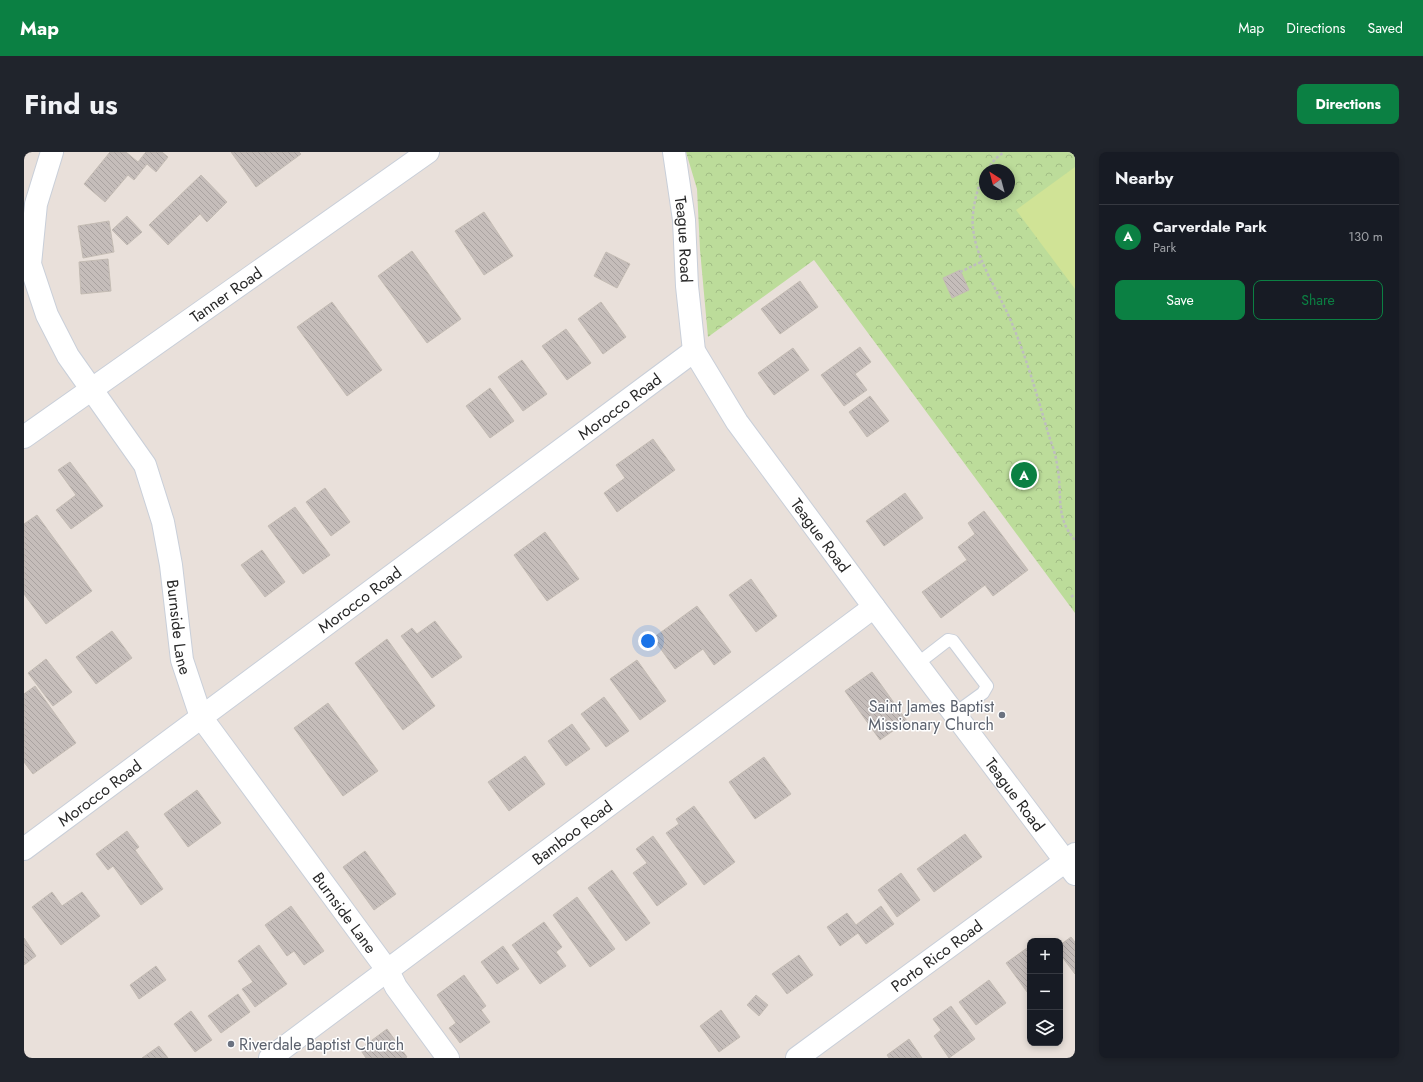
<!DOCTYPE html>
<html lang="en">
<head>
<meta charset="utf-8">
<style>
  body { margin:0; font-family:Jost,sans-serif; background:#20242c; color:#f1f3f6 }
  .controls { position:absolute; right:12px; bottom:12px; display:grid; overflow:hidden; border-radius:8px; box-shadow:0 2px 6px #0003 }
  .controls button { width:36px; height:36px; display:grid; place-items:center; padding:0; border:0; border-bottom:1px solid #363941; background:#171b24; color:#f1f3f6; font:20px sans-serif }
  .compass { position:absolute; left:955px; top:12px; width:36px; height:36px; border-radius:50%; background:#171b24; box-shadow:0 2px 6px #0003; rotate:324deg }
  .you { position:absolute; left:624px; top:489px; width:14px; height:14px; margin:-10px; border:3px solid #fff; border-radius:50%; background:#1a73e8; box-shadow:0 0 0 6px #1a73e833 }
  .badge { display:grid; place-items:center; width:26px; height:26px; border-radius:50%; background:#0b8043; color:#fff; font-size:13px; font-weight:700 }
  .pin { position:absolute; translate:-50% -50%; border:2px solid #fff; box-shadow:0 1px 4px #0006 }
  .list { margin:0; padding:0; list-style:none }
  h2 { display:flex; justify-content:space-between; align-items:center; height:52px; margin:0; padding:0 16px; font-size:17px }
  h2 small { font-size:13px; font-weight:400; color:#9ea1a6 }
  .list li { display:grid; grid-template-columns:26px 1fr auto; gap:12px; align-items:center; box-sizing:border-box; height:64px; padding:0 16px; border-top:1px solid #363941 }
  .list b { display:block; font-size:15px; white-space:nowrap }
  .list p { margin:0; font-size:13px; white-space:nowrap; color:#9ea1a6 }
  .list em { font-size:13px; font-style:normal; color:#9ea1a6 }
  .actions { display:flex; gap:8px; padding:12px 16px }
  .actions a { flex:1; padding:9px 0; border:1px solid #0b8043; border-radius:8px; text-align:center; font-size:14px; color:#0b8043 }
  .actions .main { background:#0b8043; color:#fff }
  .icon { flex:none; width:22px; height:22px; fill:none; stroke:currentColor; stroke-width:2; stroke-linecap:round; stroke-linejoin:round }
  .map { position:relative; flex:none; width:1051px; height:906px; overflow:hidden; border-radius:8px }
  header { display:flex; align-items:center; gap:24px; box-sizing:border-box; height:56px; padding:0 20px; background:#0b8043; color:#fff }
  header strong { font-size:19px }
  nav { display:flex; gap:22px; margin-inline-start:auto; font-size:14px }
  .intro { display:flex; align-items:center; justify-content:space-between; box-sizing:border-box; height:96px; padding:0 24px }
  h1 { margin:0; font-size:28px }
  .button { padding:10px 18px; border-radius:8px; background:#0b8043; color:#fff; font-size:14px; font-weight:700 }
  main { display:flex; gap:24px; padding:0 24px }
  aside { flex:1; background:#171b24; border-radius:8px; box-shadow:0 2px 6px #0003 }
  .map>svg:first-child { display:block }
  .forest { fill:url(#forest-crowns); fill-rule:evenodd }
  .pitch { fill:#d0e396 }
  .building { fill:url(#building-back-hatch); stroke:#c4bcb4 }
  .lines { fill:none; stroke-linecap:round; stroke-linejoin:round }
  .service-casing { stroke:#c9cfd9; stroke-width:14 }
  .minor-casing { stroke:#c9cfd9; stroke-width:24 }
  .secondary-casing { stroke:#c9cfd9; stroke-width:24 }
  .path { stroke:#bebebe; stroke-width:2.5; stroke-dasharray:3 2; stroke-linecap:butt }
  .service { stroke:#fff; stroke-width:12 }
  .minor { stroke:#fff; stroke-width:22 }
  .secondary { stroke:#fff; stroke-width:22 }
  .worship-dot { fill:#6b7280; stroke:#fff; stroke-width:1.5 }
  .labels { text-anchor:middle; stroke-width:3; stroke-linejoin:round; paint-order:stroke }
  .street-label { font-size:16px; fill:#282828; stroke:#fff }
  .worship-label { font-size:16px; fill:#5b616d; stroke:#fff; text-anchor:end }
</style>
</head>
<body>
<header>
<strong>Map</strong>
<nav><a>Map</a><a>Directions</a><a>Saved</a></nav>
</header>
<div class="intro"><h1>Find us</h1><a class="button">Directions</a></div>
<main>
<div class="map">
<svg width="1051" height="906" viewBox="0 0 1051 906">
  <defs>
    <pattern id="forest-crowns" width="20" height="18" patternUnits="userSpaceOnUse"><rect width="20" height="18" fill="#bcdc9a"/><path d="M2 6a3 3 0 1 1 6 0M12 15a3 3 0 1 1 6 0" fill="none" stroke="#a2bd85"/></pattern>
    <pattern id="building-back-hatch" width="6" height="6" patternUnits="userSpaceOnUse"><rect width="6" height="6" fill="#c5bdba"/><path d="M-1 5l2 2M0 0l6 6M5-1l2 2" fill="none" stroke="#a9a2a0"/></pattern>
  </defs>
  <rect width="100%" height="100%" fill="#e9e0da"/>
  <path class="forest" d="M662 0H1051V461L790 108 684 185 676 98 673 37ZM961 18H985V42H961Z"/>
  <path class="pitch" d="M1051 15V137L992 58Z"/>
  <path class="building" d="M86 0H102L114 10 122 0H138L144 5 132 20 123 12 110 28 104 23 81 50 60 32Z
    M207 0H275L277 2 232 35Z
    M177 23 203 50 183 70 176 62 144 93 125 73Z
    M460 60 489 104 460 123 431 79Z
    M103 64 118 80 103 93 88 78Z
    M85 69 90 100 59 106 54 74Z
    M388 99 437 167 403 191 354 124Z
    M582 100 606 112 593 136 570 124Z
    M84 107 87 139 57 142 55 110Z
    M936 118 945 138 928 146 919 126Z
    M776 129 794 155 756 182 737 157Z
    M308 150 358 218 323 244 273 175Z
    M577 150 602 185 579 202 554 167Z
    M542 177 567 211 543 228 518 194Z
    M836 195 847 210 831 222 843 238 820 254 797 223Z
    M769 196 785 218 750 243 734 221Z
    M498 208 523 242 499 259 474 225Z
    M466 236 490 269 466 286 442 254Z
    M846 244 865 269 843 285 825 260Z
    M629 287 651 318 593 360 580 341 601 326 592 313Z
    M46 310 79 354 47 377 32 358 52 343 34 318Z
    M301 336 326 370 307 384 282 350Z
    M881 341 899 366 860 394 842 369Z
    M271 355 306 403 279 422 244 374Z
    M960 359 1004 418 969 444 961 433 917 466 898 440 943 408 934 395 951 382 944 371Z
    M13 363 68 439 22 472 0 442V372Z
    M521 380 555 427 523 449 490 403Z
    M238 398 261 430 241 445 217 413Z
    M727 427 753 464 732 480 705 443Z
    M673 454 707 500 690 513 679 497 651 517 629 486Z
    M411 469 438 505 408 526 377 484 388 476 393 482Z
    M88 479 108 506 72 532 52 505Z
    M363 487 411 554 379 578 331 511Z
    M22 507 48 540 29 554 4 521Z
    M613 508 642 549 616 568 586 527Z
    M848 520 883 569 856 588 821 539Z
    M11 534 52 591 9 622 0 610V542Z
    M580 545 605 579 582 595 557 562Z
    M304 551 354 619 319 644 270 576Z
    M548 572 566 597 542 614 524 589Z
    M501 604 521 632 485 659 464 630Z
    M740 605 767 642 731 667 705 630Z
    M173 638 197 671 164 695 140 662Z
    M670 654 711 710 680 733 642 681 655 672 652 667Z
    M103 679 115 695 111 698 139 737 117 753 89 714 84 718 72 702Z
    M941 682 958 705 910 740 893 717Z
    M629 684 663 732 633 754 609 721 623 711 612 697Z
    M341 699 372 742 350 758 319 715Z
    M588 718 626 771 602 789 564 736Z
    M877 721 896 748 873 765 854 738Z
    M28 740 38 754 58 740 76 764 37 793 8 755Z
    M553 745 591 797 566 815 529 763Z
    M267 754 300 799 280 813 270 799 263 804 241 773Z
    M857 754 870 772 842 792 834 781 816 794 803 775 823 761 832 773Z
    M520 770 538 795 532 800 542 814 516 832 488 793Z
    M1047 785 1051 790V822L1036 802V793Z
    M0 786 12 804 0 813Z
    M235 793 263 832 231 855 218 837 229 830 214 809Z
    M479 794 495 817 473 832 457 810Z
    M1003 796 1006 799V844L982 811Z
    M775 803 789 823 763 842 748 822Z
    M132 814 142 828 115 847 106 833Z
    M440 823 462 854 457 858 466 870 436 891 425 876 432 871 413 843Z
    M965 828 982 851 952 873 935 850Z
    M214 842 226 860 197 881 184 864Z
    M732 843 744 853 735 864 723 853Z
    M927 854 951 887 925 906 910 884 917 878 909 867Z
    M697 858 716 885 695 900 676 874Z
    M167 859 188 888 171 900 150 872Z
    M363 877 383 905 381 906H342L336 897Z
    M885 887 898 906H865L863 903Z
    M135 894 144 906H118Z"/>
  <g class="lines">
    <g class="service-casing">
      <path id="service" d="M893 512 924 488 929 489 963 534 959 541 930 562"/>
    </g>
    <g class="minor-casing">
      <g id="minor">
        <path id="s1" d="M28 0 12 52 6 112 23 163 44 204 121 313 139 370 147 413 158 508 177 565 364 819 372 835 424 906"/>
        <path id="s2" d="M650 0 660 68 663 134 670 199 713 270 850 455 1051 722"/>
        <path id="s3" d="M0 697 670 199"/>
        <path id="s4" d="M246 906 850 455"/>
        <path id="s5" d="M773 906 1051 702"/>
      </g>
    </g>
    <g class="secondary-casing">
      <g id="secondary">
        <path id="s6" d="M0 285 404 0"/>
      </g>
    </g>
    <path class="path" d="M963 18 971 7 980 0
      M961 21C953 34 947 61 949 76 952 109 977 143 989 174 1004 210 1014 247 1025 284 1028 293 1032 303 1033 313 1039 340 1030 365 1051 388
      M936 120 959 109
      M1047 445 1051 442"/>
    <use href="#service" class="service"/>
    <use href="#minor" class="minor"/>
    <use href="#secondary" class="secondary"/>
  </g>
  <g class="worship-dot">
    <circle cx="978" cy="563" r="4"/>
    <circle cx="207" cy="892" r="4"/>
  </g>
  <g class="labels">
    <g class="street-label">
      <text dy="6" stroke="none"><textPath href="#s2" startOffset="88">Teague Road</textPath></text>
      <text dy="6" stroke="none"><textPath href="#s6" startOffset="247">Tanner Road</textPath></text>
      <text dy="6" stroke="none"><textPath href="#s3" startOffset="742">Morocco Road</textPath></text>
      <text dy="6" stroke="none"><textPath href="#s2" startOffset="424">Teague Road</textPath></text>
      <text dy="6" stroke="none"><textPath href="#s3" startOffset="418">Morocco Road</textPath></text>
      <text dy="6" stroke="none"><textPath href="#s1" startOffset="514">Burnside Lane</textPath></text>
      <text dy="6" stroke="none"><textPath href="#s3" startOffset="94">Morocco Road</textPath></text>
      <text dy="6" stroke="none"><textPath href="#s2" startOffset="748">Teague Road</textPath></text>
      <text dy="6" stroke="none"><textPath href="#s4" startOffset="377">Bamboo Road</textPath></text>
      <text dy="6" stroke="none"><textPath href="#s1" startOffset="850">Burnside Lane</textPath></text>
      <text dy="6" stroke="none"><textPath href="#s5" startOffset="173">Porto Rico Road</textPath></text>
    </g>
    <g class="worship-label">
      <text x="970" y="560">Saint James Baptist<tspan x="970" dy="18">Missionary Church</tspan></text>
      <text x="215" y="898" text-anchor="start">Riverdale Baptist Church</text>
    </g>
  </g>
</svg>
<div class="controls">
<button>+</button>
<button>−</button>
<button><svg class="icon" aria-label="layers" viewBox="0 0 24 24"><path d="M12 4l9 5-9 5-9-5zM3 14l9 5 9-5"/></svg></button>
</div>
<svg class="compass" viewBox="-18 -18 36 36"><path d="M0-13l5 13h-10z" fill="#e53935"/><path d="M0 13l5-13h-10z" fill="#9ea1a6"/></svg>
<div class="you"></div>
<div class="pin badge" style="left:1000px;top:323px">A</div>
</div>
<aside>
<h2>Nearby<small></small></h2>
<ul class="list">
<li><span class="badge">A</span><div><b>Carverdale Park</b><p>Park</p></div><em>130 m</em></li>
</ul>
<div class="actions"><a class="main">Save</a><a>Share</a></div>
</aside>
</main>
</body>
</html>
